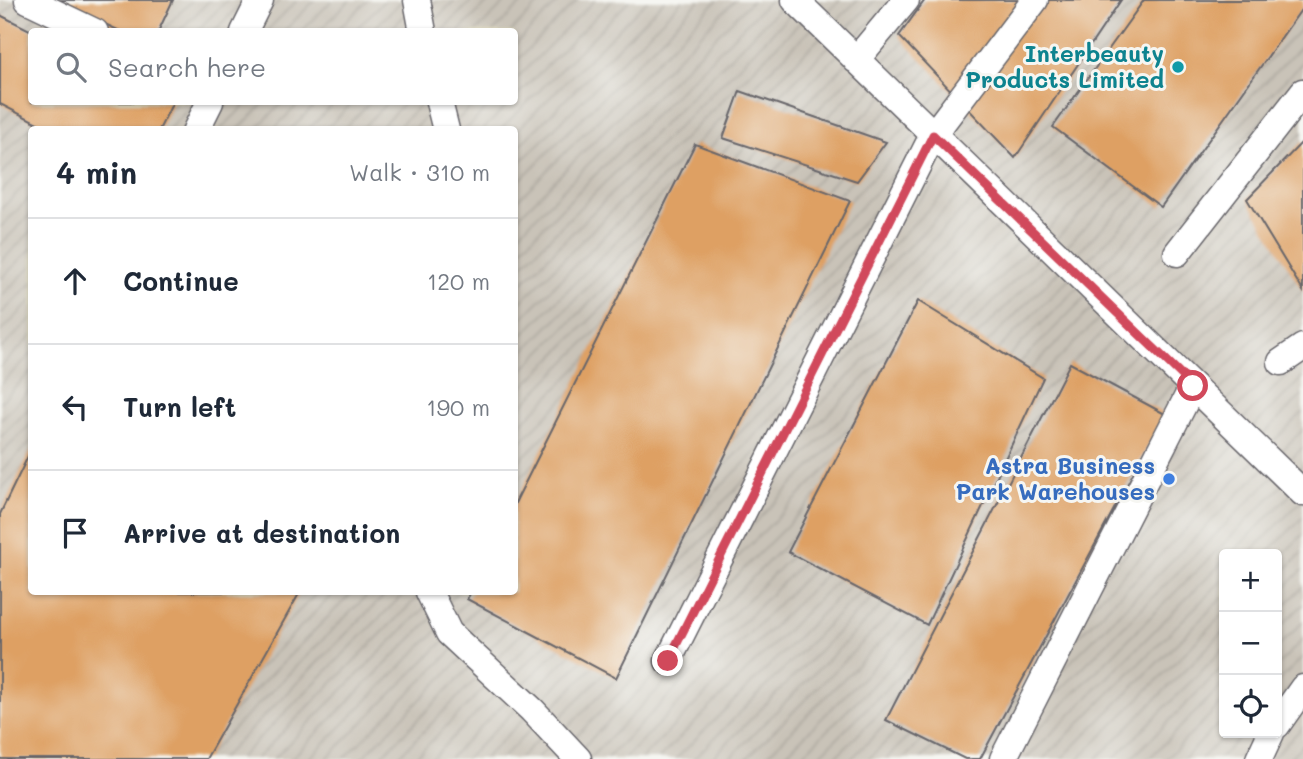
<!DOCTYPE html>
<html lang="en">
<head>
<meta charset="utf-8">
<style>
  body { margin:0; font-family:Mali,sans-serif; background:#f2f2f3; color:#1f2937 }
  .controls { position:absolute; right:21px; bottom:21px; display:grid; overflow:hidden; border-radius:7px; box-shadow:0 2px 5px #0004 }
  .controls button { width:63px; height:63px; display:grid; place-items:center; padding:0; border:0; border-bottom:2px solid #e0e1e3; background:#fff; color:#1f2937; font:35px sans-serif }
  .stop { position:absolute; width:21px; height:21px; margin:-16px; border:5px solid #d1495b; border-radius:50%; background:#fff }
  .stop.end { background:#d1495b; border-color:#fff; box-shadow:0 2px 7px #0008 }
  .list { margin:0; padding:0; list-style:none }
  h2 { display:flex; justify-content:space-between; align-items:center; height:91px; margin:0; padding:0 28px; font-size:30px }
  h2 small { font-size:23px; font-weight:400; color:#747a83 }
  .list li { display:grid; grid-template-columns:46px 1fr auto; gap:21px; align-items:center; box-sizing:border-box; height:126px; padding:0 28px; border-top:2px solid #e0e1e3 }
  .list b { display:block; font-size:26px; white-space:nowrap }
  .list em { font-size:23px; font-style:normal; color:#747a83 }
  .icon { flex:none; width:38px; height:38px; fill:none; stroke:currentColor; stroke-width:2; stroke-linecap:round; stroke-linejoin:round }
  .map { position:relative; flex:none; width:1303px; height:759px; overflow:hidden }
  .search { position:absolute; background:#fff; box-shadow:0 2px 5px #0004; left:28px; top:28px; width:490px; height:77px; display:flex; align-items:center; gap:18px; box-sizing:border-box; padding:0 24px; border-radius:7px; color:#747a83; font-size:26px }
  .panel { position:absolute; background:#fff; box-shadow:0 2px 5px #0004; left:28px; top:126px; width:490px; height:469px; border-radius:7px }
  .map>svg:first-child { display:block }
  .industrial { fill:url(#industrial-furrows); fill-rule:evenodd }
  .building { fill:#dea063 }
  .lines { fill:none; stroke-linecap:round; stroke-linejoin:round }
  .minor-casing { stroke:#68666b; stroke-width:29 }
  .minor { stroke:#fff; stroke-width:26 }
  .route { stroke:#d1495b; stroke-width:9 }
  .culture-dot { fill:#0f9aa8; stroke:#f6f6f2; stroke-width:2.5 }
  .shop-dot { fill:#3f7fe0; stroke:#f6f6f2; stroke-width:2.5 }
  .labels { text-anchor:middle; stroke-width:6; stroke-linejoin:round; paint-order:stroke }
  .culture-label { font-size:23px; font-weight:bold; fill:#0d838f; stroke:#f6f6f2; text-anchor:end }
  .shop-label { font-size:23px; font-weight:bold; fill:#366cbe; stroke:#f6f6f2; text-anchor:end }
</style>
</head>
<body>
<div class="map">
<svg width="1303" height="759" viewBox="0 0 1303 759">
  <defs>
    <pattern id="industrial-furrows" width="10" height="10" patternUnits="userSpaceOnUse" patternTransform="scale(1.75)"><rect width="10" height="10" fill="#c9c3b8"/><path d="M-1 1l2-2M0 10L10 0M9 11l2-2" fill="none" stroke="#aca79f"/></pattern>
  </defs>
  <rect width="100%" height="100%" fill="#f6f6f2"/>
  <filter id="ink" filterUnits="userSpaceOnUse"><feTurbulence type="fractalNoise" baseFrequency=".0143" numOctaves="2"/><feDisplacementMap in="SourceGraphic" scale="14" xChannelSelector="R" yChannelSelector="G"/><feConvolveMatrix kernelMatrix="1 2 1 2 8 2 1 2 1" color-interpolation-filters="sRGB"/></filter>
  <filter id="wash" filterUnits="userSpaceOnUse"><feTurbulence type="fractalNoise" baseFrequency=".00686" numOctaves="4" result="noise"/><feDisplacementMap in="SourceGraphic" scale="28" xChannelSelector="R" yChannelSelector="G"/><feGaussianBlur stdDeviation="1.57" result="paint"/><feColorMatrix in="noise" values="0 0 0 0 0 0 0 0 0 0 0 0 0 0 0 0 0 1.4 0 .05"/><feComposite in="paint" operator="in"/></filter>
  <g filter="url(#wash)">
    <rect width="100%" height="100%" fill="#e9e3c4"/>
    <path class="industrial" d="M0 0H1303V759H0ZM32 32H514V102H32ZM32 130H514V592H32ZM1224 554H1277V733H1224Z"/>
    <g id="blocks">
      <path class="building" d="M54 0H173L158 32H122Z
        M925 0H1121L1015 158 899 36Z
        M1144 0H1303V7L1161 207 1053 127Z
        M0 15 32 31V102H173L159 130H51L0 104Z
        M740 91 886 142 857 181 723 138Z
        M1303 141V291L1247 199Z
        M695 144 850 201 616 678 467 599 471 592H514V505Z
        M918 301 1043 378 927 625 788 552Z
        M1070 363 1165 414 980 759H965L886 720Z
        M32 448V592H300L206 759H0V514Z"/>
    </g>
  </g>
  <g filter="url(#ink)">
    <use href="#blocks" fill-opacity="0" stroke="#68666b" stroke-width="2"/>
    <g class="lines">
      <g class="minor-casing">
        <path id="minor" d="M28 0 95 32
          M417 0 423 32
          M795 0 1303 493
          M244 32 260 0
          M856 60 906 0
          M439 102 446 130
          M196 130 210 102
          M1177 253 1303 92
          M1281 362 1303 347
          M429 592 449 633 532 710 578 759
          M668 661 933 135 1035 0
          M1277 725 1303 688
          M1003 759 1193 386
          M1259 759 1271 733"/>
      </g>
      <use href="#minor" class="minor"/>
    </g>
  </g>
  <g class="lines" filter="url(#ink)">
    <path class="route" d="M668 661 933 135 1193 386"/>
  </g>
  <circle class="culture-dot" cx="1178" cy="67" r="7"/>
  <circle class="shop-dot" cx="1169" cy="479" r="7"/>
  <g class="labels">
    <g class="culture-label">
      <text x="1164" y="62">Interbeauty<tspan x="1164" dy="26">Products Limited</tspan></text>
    </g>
    <g class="shop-label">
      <text x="1155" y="474">Astra Business<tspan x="1155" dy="26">Park Warehouses</tspan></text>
    </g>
  </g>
</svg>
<div class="controls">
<button>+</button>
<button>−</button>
<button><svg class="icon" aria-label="locate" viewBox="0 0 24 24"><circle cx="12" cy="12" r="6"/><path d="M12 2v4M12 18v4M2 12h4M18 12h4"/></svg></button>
</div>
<div class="stop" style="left:1193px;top:386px"></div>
<div class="stop end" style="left:668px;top:661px"></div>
<div class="search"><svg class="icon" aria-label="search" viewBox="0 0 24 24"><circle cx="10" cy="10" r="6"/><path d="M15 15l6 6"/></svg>Search here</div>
<section class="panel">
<h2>4 min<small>Walk · 310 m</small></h2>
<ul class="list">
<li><svg class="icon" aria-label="ahead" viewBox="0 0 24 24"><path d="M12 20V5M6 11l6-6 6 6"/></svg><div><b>Continue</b></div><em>120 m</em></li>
<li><svg class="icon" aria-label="left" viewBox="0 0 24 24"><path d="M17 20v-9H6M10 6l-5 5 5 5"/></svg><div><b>Turn left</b></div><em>190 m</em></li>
<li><svg class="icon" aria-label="arrive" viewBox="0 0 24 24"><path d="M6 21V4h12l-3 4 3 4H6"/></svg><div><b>Arrive at destination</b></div></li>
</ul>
</section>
</div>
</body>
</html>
